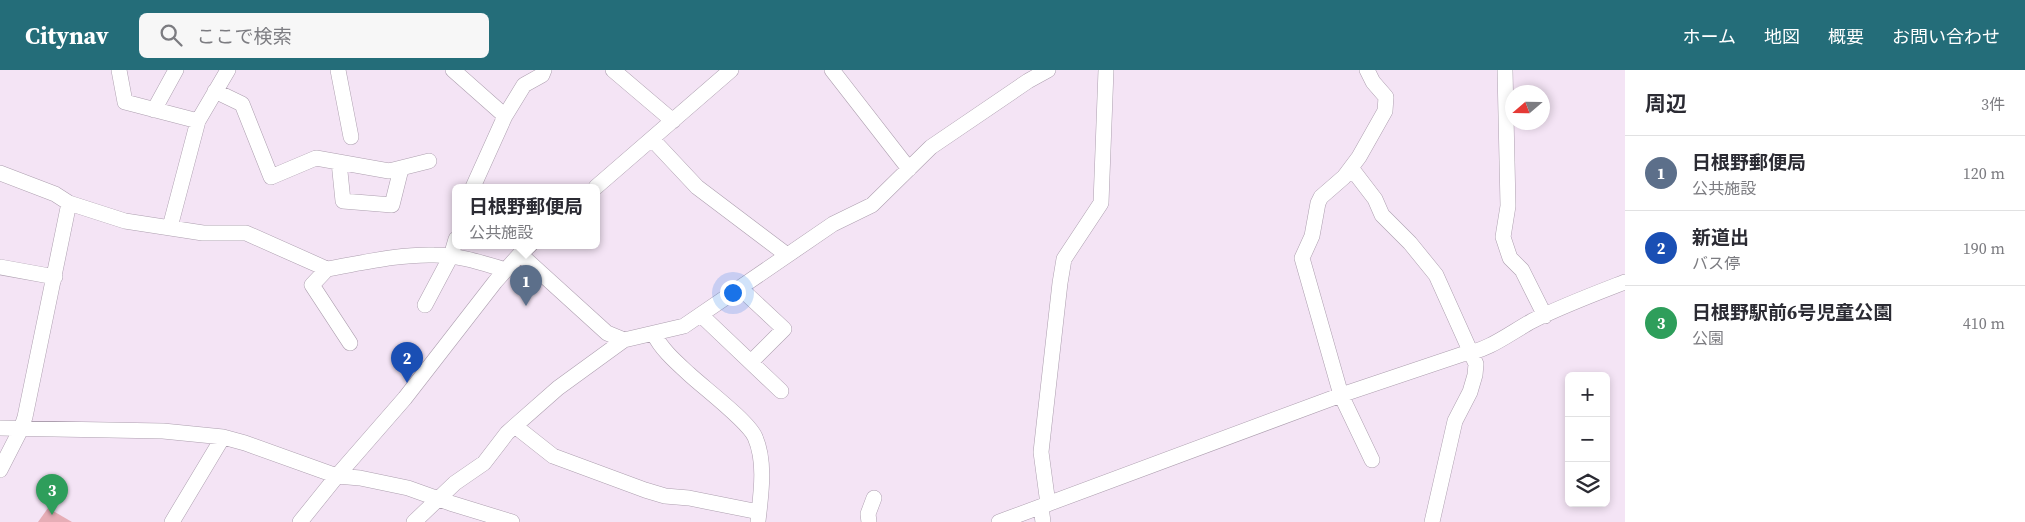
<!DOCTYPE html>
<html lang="ja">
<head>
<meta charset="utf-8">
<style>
  body { margin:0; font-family:"Source Serif 4","Noto Sans JP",serif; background:#f7f7f7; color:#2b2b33 }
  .controls { position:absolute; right:15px; bottom:15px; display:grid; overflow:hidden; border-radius:8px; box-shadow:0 2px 8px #0003 }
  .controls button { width:45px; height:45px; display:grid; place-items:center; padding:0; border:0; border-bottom:1px solid #e1e1e2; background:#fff; color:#2b2b33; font:25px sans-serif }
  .compass { position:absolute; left:1505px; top:15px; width:45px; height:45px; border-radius:50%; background:#fff; box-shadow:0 2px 8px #0003; rotate:250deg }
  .you { position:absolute; left:732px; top:222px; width:18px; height:18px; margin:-12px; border:4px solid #fff; border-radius:50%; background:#1a73e8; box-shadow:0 0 0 8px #1a73e833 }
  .badge { display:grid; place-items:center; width:32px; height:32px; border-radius:50%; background:#246d79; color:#fff; font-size:16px; font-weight:700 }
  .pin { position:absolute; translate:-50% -41px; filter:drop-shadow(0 1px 2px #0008) }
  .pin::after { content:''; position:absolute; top:26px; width:18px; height:15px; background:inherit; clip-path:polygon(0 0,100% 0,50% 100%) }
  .popup { position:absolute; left:452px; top:114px; width:148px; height:65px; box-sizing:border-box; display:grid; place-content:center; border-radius:8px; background:#fff; filter:drop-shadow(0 1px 4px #0005); font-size:16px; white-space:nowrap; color:#7c7c81 }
  .popup b { font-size:19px; color:#2b2b33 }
  .popup::after { content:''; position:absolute; left:50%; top:100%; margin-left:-10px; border:10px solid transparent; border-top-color:#fff }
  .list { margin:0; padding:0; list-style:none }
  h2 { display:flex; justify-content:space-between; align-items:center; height:65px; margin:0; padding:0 20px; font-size:21px }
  h2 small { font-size:16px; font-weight:400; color:#7c7c81 }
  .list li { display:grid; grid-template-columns:32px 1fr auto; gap:15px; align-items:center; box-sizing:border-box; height:75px; padding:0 20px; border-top:1px solid #e1e1e2 }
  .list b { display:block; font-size:19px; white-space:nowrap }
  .list p { margin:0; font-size:16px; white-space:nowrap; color:#7c7c81 }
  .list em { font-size:16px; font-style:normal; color:#7c7c81 }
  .icon { flex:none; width:28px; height:28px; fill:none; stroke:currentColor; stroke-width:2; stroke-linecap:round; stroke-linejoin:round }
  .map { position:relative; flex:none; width:1625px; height:452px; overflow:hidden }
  header { display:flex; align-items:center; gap:30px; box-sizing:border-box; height:70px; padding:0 25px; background:#246d79; color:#fff }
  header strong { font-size:24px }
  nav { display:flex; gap:28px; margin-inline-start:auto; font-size:18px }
  .search { width:350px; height:45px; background:#f7f7f7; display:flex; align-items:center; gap:12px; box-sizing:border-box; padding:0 18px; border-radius:8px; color:#7c7c81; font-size:19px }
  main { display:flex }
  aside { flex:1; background:#fff }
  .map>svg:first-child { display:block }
  .green { fill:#e6adb6 }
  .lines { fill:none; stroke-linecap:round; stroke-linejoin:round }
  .minor-casing { stroke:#ad9faf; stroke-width:16 }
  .minor { stroke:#fff; stroke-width:15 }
</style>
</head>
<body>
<header>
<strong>Citynav</strong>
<div class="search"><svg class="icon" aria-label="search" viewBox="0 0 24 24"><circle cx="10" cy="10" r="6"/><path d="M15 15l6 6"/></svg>ここで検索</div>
<nav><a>ホーム</a><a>地図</a><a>概要</a><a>お問い合わせ</a></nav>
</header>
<main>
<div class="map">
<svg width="1625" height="452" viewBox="0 0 1625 452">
  <rect width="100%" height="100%" fill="#f4e4f5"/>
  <path class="green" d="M48 438 72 452H38Z"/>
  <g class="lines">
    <g class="minor-casing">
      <path id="minor" d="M119 0 125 32 198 51
        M338 0 351 67
        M453 0 505 46 473 117
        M613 0 673 51
        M832 0 909 99
        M1367 0 1373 12 1386 27 1385 41 1359 87 1344 107 1321 127 1318 133 1312 166 1302 188 1341 325 1372 390
        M1505 0 1508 136 1503 167 1510 188 1522 200 1545 246
        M215 21 242 34 271 107 316 88 389 101 429 91
        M154 40 176 0
        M505 46 524 15 542 5 544 0
        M652 69 697 117 787 185
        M339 92 343 131 392 135 401 99
        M1352 99 1375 129 1382 145 1410 173 1436 205 1476 294 1475 305 1470 322 1455 351 1432 452
        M0 103 55 124 69 133 125 151 203 163H246L327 199 312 215 350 273
        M596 117 731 0
        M170 157 198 51 228 0
        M520 184 607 263 624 270
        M0 197 55 207
        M327 199C362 193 399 184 434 185 459 185 482 193 506 200
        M740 218 784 259 751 292
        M425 235 451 186 456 169
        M701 245 781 321
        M654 264C661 279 676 292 689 304 704 318 748 351 755 367 766 392 761 424 758 451
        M515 356 553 386 645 420 665 426 689 428 759 442
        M0 358 163 361 223 367 245 373 337 406 360 408 408 418 450 433 512 452
        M0 400 21 359 25 347 69 133
        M1048 434 1041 382 1060 213 1064 189 1101 133 1106 0
        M1041 437 1043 452
        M172 452 223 367
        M300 452 337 406 405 328 495 212 520 184 530 175
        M414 452 455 413 484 393 507 363 558 318 624 270 684 256 833 154 872 135 931 77 1028 11 1048 0
        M869 452 868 444 874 428
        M999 452 1341 325 1463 284C1488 281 1510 263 1532 251 1562 236 1594 224 1625 212"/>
    </g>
    <use href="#minor" class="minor"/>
  </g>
</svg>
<div class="controls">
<button>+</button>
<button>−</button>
<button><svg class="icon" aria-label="layers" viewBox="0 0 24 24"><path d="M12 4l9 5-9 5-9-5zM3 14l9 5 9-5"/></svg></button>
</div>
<svg class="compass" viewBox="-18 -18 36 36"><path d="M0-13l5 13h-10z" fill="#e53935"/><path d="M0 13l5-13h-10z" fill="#7c7c81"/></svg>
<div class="you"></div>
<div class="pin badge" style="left:526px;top:236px;background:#5c6f8a">1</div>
<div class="popup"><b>日根野郵便局</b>公共施設</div>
<div class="pin badge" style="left:407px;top:313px;background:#1a4fb4">2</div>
<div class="pin badge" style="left:52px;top:445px;background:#2e9e5b">3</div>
</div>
<aside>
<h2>周辺<small>3件</small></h2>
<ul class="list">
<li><span class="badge" style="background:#5c6f8a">1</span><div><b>日根野郵便局</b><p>公共施設</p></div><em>120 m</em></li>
<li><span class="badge" style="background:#1a4fb4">2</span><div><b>新道出</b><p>バス停</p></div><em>190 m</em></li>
<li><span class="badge" style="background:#2e9e5b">3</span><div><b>日根野駅前6号児童公園</b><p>公園</p></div><em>410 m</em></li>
</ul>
</aside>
</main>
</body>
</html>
